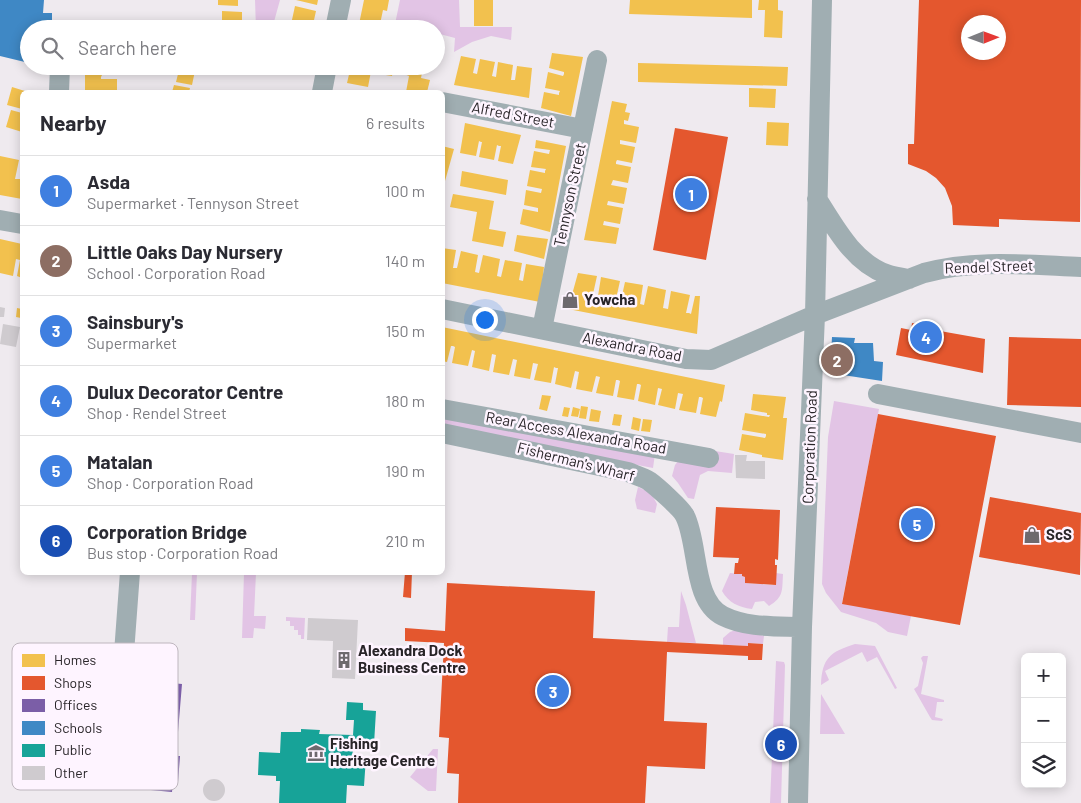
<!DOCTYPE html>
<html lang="en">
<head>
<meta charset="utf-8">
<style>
  body { margin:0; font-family:Barlow,sans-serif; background:#f2f2f3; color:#2b2b33 }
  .controls { position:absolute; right:15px; bottom:15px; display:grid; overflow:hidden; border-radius:8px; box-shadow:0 2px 12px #0003 }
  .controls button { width:45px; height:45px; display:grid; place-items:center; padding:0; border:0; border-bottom:1px solid #e1e1e2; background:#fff; color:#2b2b33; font:25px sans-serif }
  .compass { position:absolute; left:961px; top:15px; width:45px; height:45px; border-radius:50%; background:#fff; box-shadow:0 2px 12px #0003; rotate:89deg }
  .you { position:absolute; left:484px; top:319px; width:18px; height:18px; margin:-12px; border:4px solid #fff; border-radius:50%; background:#1a73e8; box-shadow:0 0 0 8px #1a73e833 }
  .badge { display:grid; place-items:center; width:32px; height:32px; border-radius:50%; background:#7c3aed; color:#fff; font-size:16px; font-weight:700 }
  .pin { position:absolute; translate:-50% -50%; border:2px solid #fff; box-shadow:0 1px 5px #0006 }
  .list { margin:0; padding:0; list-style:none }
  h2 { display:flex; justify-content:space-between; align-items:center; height:65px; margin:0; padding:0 20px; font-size:21px }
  h2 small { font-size:16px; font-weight:400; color:#7c7c81 }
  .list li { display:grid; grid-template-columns:32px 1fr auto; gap:15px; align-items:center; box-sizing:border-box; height:70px; padding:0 20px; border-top:1px solid #e1e1e2 }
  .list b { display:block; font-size:19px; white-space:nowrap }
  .list p { margin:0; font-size:16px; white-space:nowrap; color:#7c7c81 }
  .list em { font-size:16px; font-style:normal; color:#7c7c81 }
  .icon { flex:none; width:28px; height:28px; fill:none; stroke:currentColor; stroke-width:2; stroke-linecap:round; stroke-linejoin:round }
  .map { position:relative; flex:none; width:1081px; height:803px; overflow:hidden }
  .search { position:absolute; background:#fff; box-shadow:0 2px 12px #0003; left:20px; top:20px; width:425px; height:55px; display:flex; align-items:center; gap:12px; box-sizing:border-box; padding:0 18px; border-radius:28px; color:#7c7c81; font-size:19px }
  .panel { position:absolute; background:#fff; box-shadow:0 2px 12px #0003; left:20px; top:90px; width:425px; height:485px; border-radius:8px }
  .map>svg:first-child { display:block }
  .green { fill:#e2c4e5 }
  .homes { fill:#f2c14e }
  .shops { fill:#e4572e; fill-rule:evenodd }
  .offices { fill:#7b5ea7 }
  .schools { fill:#3f88c5 }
  .public { fill:#17a398 }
  .building { fill:#cfcbcf }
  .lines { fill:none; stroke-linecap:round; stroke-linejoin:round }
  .minor { stroke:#a0aeb2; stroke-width:20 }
  .labels { text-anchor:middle; stroke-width:5; stroke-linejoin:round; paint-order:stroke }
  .street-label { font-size:15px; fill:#282428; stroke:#fef4ff }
  .poi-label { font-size:15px; font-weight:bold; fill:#282428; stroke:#fef4ff; text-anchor:start }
  .key { fill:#fef4ff; stroke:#beb6be; stroke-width:1 }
  .key-label { font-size:14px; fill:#282428 }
</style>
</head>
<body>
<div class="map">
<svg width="1081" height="803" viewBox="0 0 1081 803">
  <rect width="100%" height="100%" fill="#efeaef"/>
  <path class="green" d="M255 0H280L272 29H256Z
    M400 0H459L460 27H512L511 40 491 36 472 42 454 52 455 38 436 33V29H416L395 24Z
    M834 401 879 409 842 603 911 616 907 636 888 632 876 623 841 612 826 593 822 584 828 437Z
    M442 412 655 454 653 468 443 427Z
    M715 451 734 454 732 473 708 471 700 475 694 499 688 498 678 483 672 476 675 465 679 460Z
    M638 487 651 493 657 504 655 513 637 509 635 500Z
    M192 573H197L195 620H190Z
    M244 573H256L254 616H266L265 629 254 628 253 638H242Z
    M730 573 742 574V576L745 577V583L775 585 776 573 783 574C782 590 784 597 769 606L764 601 755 602 752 609C738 607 729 603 722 591Z
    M681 591 686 605 696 643 667 642 668 627H679Z
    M286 617 305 618 304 639H301V635H298V630H294V626H290V621H286Z
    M738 629 764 636 763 644 749 643 748 646 723 645V638L730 632Z
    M855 644 875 646 897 688 895 689 877 657 867 662 862 652 825 671 829 680 821 685C822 658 830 652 855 644Z
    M923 656H928L921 694 944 700V702H937L935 717 943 719 942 721 932 720 930 717 914 689 918 686 923 663 921 658Z
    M776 661 784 662 785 665 781 803H770Z
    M821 694 845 734H820Z
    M433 749H438L436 791H428L410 777Z"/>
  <path class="homes" d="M218 0H238V6L218 5Z
    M296 0H318L317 5Z
    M364 0H389L387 11 383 10 379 29H358Z
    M474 0H493V26H474Z
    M630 0H752V18L629 14Z
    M759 0H778V10L783 11 782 38 764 37 765 10H758Z
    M295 6 316 11 312 29H290Z
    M222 11 242 12V29H222Z
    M436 36 443 38 439 55 436 54Z
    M552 53 583 57 571 116 541 108 544 92 559 95V93L560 91 545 88 548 72 563 76 564 74V72L549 68Z
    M461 56 476 59 473 73 477 74 480 59 495 62 492 76 496 77 498 62 513 65 511 80H515L517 66 532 68 529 98 454 85Z
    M638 63 788 67 787 86 638 82Z
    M85 66H118V75H102L101 77V79H117V92H85Z
    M180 66H196L192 85 176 82Z
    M351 66H372L368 87 347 83Z
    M374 66H394L392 76 373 73Z
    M405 66 423 68 421 78 430 80 427 92H406L409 76 404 74Z
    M174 85 190 88 189 92H172Z
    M12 87 28 92H22V109L7 105Z
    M749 88 776 89 775 108 749 107Z
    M612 101 627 104 625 112 630 113 628 121 624 120V124L639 127 636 143 620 140V144L635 147 632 163 617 160 616 162V164L631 167 628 183 613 180 611 185 627 188 624 204 608 201 607 205 623 208 620 224 604 221 603 225 619 228 616 244 584 240Z
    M11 110 22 113V132L6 127Z
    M767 122 789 123 788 146 766 145Z
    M465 123 521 135 513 164 498 161 501 146H499L497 145 494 160 479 157 482 142H481L479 141 476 156 460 153Z
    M536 140 566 146 550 232 520 224 523 209 538 212V208L524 205 526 190 541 193 542 189 527 186 530 170 545 173V171L546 169 531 167 534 151 549 154 550 150 535 148Z
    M442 146 454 149 445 181 442 180Z
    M0 156 19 160 15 179H20L22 170V199L0 195Z
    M462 171 508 180 506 195 460 186Z
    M453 194 494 201 489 229 506 232 503 247 472 241 477 212 450 207Z
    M517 235 548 239 544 259 514 251Z
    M0 239 22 244V278L17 276 20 260 16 259 13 276 0 273Z
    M442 248 456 250 453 268H457L461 251 478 255 475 272 479 273 483 255 500 259 497 276 501 277 505 260 522 263 519 280 523 281 526 264 544 267 540 302 442 283Z
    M578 273 597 276 593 294 598 296 601 277 620 281 616 299 621 300 625 282 643 285 640 304 644 305 648 286 666 290 663 308 668 309 671 291 690 295 686 313H689L691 314 695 296H700L697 334 568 309Z
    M17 308 22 309 21 318 16 317Z
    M442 327 725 385 722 402 720 401 716 417 700 414 703 398 701 397H699L696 413 679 410 683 394 678 393 675 409 658 405 662 389 658 388 655 405 638 401 641 385 639 384H637L634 400 617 397 620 381 618 380H616L613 396 596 393 600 377 596 376 592 392 576 389 579 372 575 371 571 388 555 384 558 368H556L554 367 551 383 534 380 538 364 533 363 530 379 514 376 517 360 513 359 509 375 493 372 496 355 492 354 489 371 472 367 475 351 472 350 468 366 452 363 455 347 453 346H451L447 362 442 361Z
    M753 394 786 397 783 418H787L783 460 762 457V455L739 450 742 434 765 438 766 436V434L742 430 745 413 769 417 770 415H767V413L751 410Z
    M542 395 551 396 547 411 539 409Z
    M581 406 588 407 586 419 579 418Z
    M564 407 570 408 568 417 562 416Z
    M573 407 580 409 578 417 571 416Z
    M591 409 601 411 599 422 589 421Z
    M614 414 622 415 620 426 612 425Z
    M633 417 641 419 639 431 631 429Z
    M643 419 652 420 650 432 641 431Z"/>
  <path class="shops" d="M919 0H1081L1080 222 999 219V227L953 225 952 206 945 188 936 178 926 171 908 164V144H914ZM968 22H998V52H968Z
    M675 128 728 137 706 260 653 250Z
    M912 323 940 329V331L985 339 983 373 896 355 901 328 911 330Z
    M1009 337 1081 339V407L1007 405Z
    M878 414 996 436 960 625 842 604Z
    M990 497 1081 513 1080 575 979 557Z
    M716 507 780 510 778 560 775 559V565H777L776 585 745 583V577L742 576V574H734L735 563H738L739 558 713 557Z
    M405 572H412L411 598 403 597Z
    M447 583 595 591 593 638 748 646V643L763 644 762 660H748V656L667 652 664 721 707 723 705 769 647 766 645 803H458L459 774 447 773 449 738 439 737 444 643 405 641V628L445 631Z"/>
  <path class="offices" d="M151 681 182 684 176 756H180L178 782 173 781 172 792 140 789 141 778H137L140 752H144Z"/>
  <path class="schools" d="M0 0H44L43 13H52V29H29V63L0 56Z
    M832 337 855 338 854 343H873L874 361 883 362 882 381 830 373Z"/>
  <path class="public" d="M347 702 363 703V710L376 711 374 744H371L370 751 353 750 352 756 366 757 364 786 347 785 346 803H279L280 781H276V776L258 775 259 752 280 753 281 732H301V729L320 730 319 734 353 735 354 720H346Z"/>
  <path class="building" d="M0 307 5 308 4 317H0Z
    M3 324 20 327 16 347 0 344Z
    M735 455H747L746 461H765V479L736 478Z
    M308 618 358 620 355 679 332 678 333 641 307 640Z
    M203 790a11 11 0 1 1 22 0a11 11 0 1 1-22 0Z"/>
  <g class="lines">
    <path class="minor" d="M335 29 341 0
      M59 92 60 66
      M322 92 327 66
      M442 102 583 129
      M817 199C835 227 853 262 886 274 894 277 902 278 909 279
      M0 220 22 224
      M442 309 686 359 711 360 815 315 924 273C974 259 1030 265 1081 267
      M542 329 597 60
      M878 394 1081 433
      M442 409 709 458
      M442 433 628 472C635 475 643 477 649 481 656 486 682 509 685 516 699 544 692 601 723 616 747 628 776 626 802 627
      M124 653 130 572
      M798 803 802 627 815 315 822 0"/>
  </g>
  <defs>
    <g id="shop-bare" transform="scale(1.35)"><path d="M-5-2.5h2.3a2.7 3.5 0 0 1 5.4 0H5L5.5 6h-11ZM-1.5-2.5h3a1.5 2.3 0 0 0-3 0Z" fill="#6e696e" stroke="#fef4ff" stroke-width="2.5" paint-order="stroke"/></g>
    <g id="building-bare" transform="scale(1.35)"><path d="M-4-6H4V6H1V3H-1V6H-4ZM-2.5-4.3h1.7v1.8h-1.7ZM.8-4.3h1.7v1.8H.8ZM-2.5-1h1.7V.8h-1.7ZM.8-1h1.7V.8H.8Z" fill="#6e696e" stroke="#fef4ff" stroke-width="2.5" paint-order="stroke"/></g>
    <g id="museum-bare" transform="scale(1.35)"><path d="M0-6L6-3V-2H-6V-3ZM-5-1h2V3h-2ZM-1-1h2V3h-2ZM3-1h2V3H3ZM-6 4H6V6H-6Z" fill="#6e696e" stroke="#fef4ff" stroke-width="2.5" paint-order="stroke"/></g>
  </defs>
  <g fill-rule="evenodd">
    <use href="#shop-bare" x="570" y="300"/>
    <use href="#shop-bare" x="1032" y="535"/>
    <use href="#building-bare" x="344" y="660"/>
    <use href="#museum-bare" x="316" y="753"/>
  </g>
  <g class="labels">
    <g class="street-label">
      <text transform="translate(513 115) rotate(11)" y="5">Alfred Street</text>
      <text transform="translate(570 195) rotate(-78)" y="5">Tennyson Street</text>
      <text transform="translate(989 267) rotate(-2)" y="5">Rendel Street</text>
      <text transform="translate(632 347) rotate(11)" y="5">Alexandra Road</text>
      <text transform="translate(576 433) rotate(10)" y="5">Rear Access Alexandra Road</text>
      <text transform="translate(810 447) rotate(-88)" y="5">Corporation Road</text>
      <text transform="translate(576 462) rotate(14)" y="5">Fisherman's Wharf</text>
    </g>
    <g class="poi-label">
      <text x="584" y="305">Yowcha</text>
      <text x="1046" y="540">ScS</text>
      <text x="358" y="656">Alexandra Dock<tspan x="358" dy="17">Business Centre</tspan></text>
      <text x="330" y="749">Fishing<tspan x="330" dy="17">Heritage Centre</tspan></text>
    </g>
  </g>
  <rect x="12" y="643" width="166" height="147" rx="8" class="key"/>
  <rect x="22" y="654" width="23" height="13" fill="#f2c14e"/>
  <rect x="22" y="676" width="23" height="14" fill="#e4572e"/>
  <rect x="22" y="699" width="23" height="13" fill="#7b5ea7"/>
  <rect x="22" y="721" width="23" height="14" fill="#3f88c5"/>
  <rect x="22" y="744" width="23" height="13" fill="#17a398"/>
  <rect x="22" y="766" width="23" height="14" fill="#cfcbcf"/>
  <g class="key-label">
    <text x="54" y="665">Homes</text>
    <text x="54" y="688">Shops</text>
    <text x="54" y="710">Offices</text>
    <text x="54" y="733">Schools</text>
    <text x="54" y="755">Public</text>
    <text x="54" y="778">Other</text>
  </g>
</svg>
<div class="controls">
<button>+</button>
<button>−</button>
<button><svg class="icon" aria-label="layers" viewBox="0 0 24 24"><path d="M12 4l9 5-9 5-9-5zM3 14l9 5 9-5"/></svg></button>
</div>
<svg class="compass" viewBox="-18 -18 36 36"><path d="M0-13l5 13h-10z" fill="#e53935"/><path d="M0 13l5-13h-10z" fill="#7c7c81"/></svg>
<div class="you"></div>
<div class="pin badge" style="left:691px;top:194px;background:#3f7fe0">1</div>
<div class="pin badge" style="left:837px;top:360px;background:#8d6e63">2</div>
<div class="pin badge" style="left:553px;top:691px;background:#3f7fe0">3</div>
<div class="pin badge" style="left:926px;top:337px;background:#3f7fe0">4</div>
<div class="pin badge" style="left:917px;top:524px;background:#3f7fe0">5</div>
<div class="pin badge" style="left:781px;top:744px;background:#1a4fb4">6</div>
<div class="search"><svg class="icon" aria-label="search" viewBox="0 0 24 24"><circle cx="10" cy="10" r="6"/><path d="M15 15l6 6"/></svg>Search here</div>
<section class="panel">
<h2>Nearby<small>6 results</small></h2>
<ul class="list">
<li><span class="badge" style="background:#3f7fe0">1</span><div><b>Asda</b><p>Supermarket · Tennyson Street</p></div><em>100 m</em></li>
<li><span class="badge" style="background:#8d6e63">2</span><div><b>Little Oaks Day Nursery</b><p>School · Corporation Road</p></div><em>140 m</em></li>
<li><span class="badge" style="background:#3f7fe0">3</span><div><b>Sainsbury's</b><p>Supermarket</p></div><em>150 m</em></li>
<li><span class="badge" style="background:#3f7fe0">4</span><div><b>Dulux Decorator Centre</b><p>Shop · Rendel Street</p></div><em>180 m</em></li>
<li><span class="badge" style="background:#3f7fe0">5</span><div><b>Matalan</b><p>Shop · Corporation Road</p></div><em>190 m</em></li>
<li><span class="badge" style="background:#1a4fb4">6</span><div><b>Corporation Bridge</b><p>Bus stop · Corporation Road</p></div><em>210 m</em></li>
</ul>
</section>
</div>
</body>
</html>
